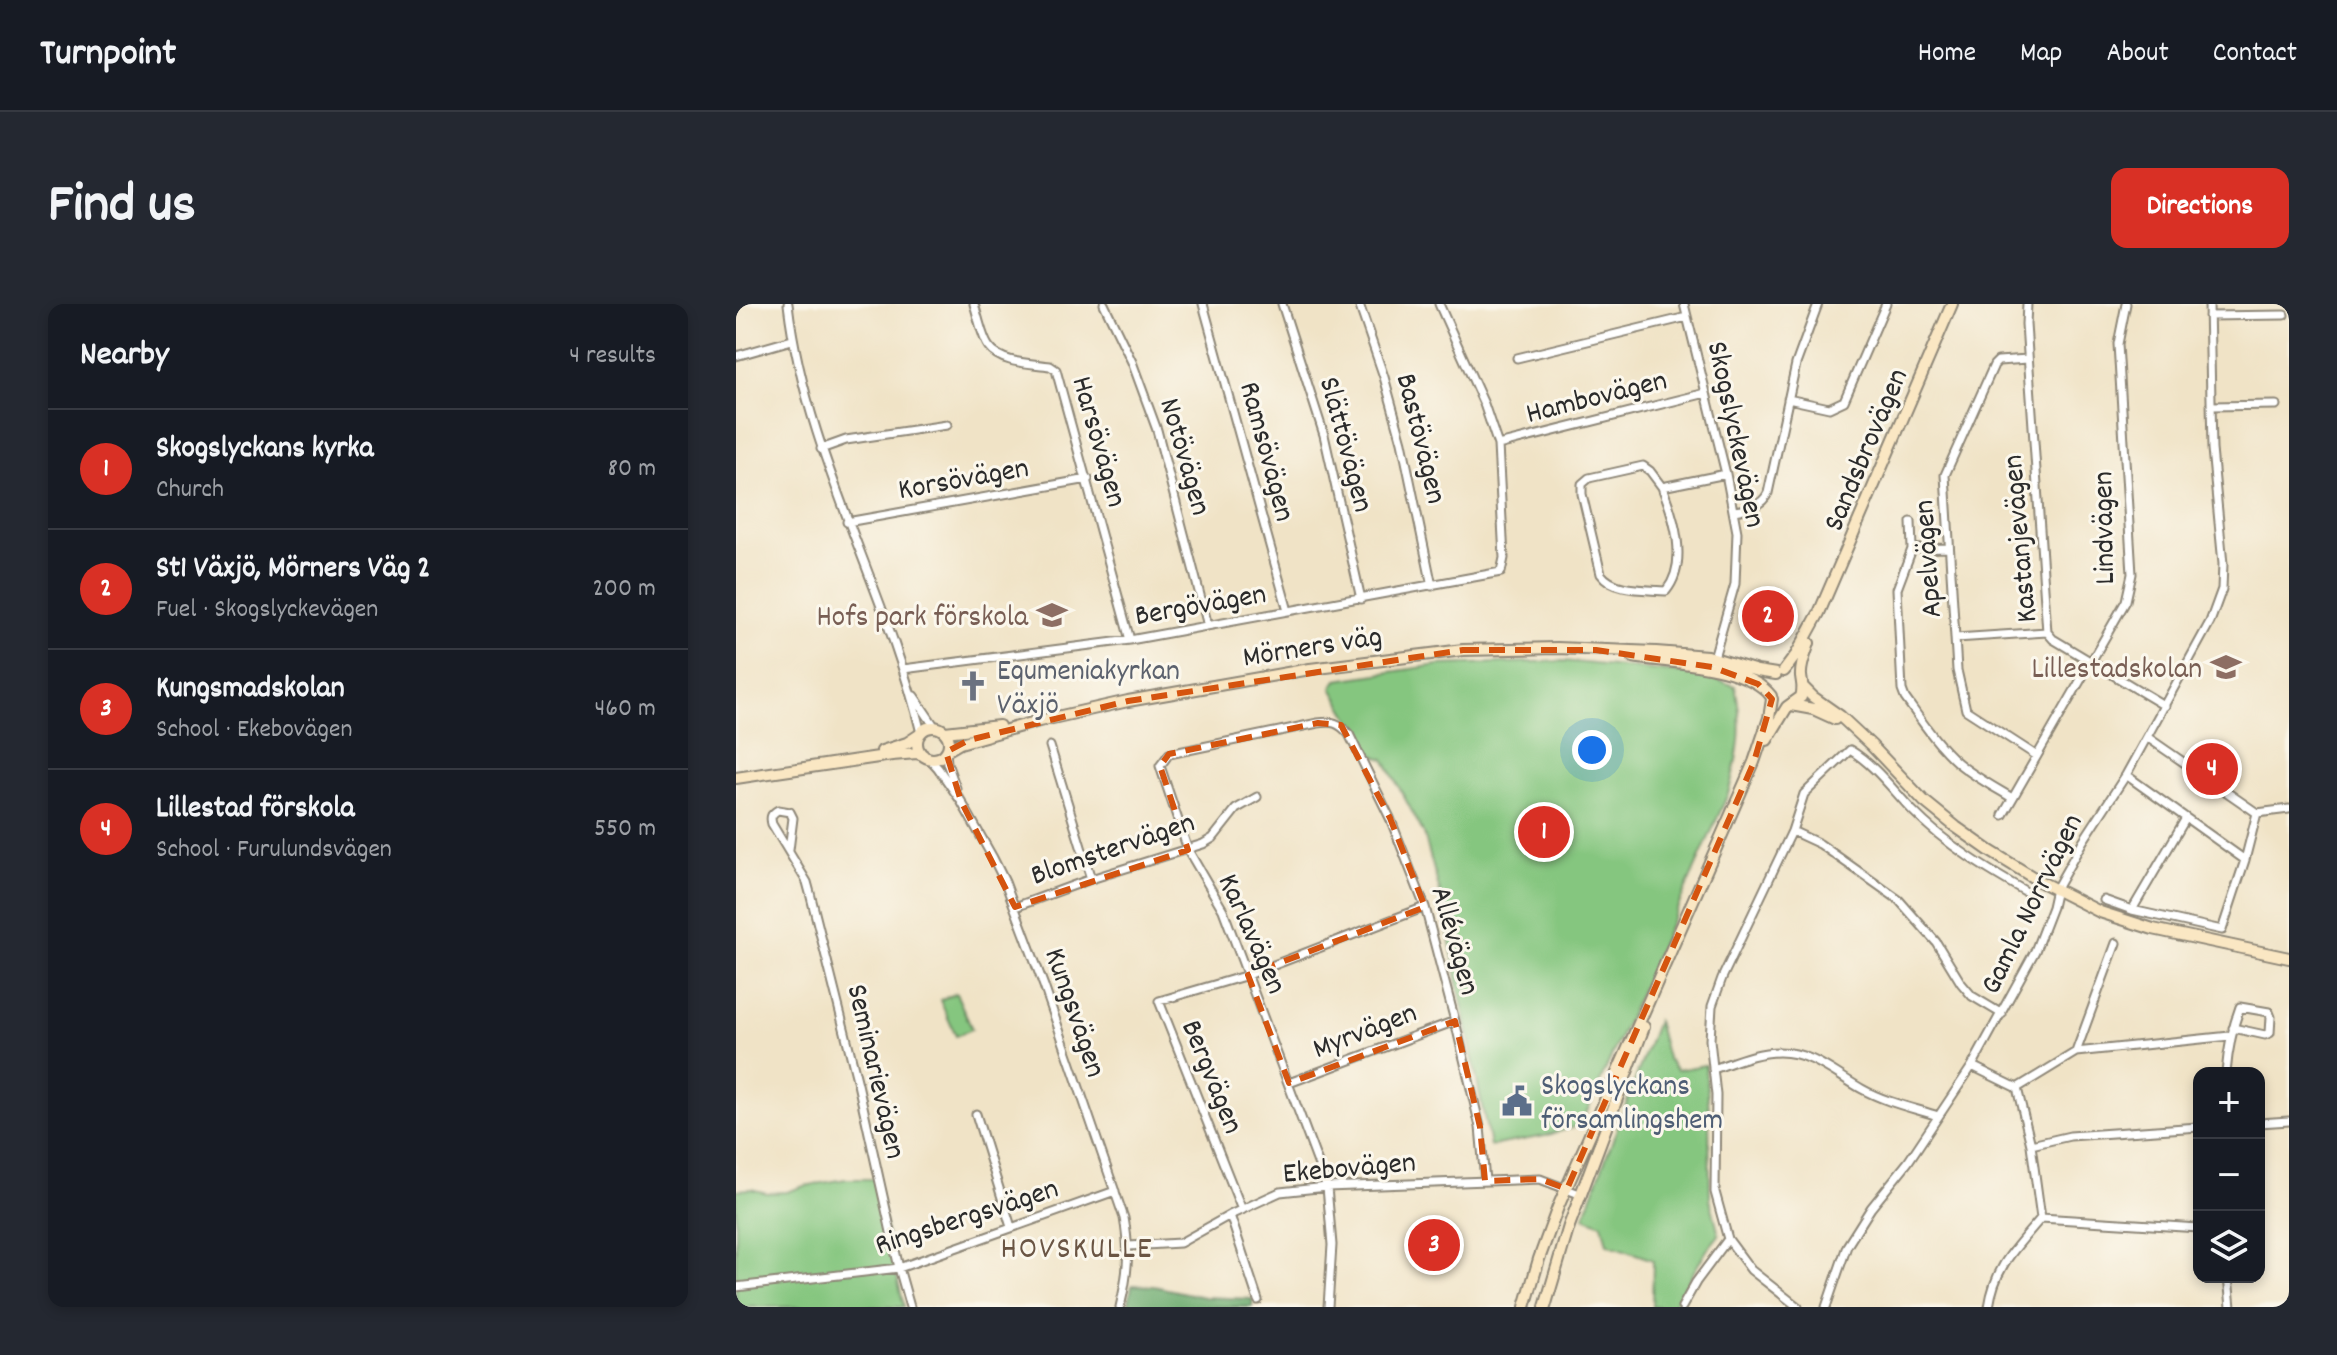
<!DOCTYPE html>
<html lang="en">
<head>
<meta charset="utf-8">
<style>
  body { margin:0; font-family:Dekko,sans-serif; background:#242831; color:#f1f3f6 }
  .controls { position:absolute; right:24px; bottom:24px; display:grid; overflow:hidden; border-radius:16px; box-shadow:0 4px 12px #0003 }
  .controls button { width:72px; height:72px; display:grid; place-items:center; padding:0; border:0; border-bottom:2px solid #363941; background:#171b24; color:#f1f3f6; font:40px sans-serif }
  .you { position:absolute; left:856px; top:446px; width:28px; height:28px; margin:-20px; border:6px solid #fff; border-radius:50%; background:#1a73e8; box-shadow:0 0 0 12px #1a73e833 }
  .badge { display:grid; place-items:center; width:52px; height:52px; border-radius:50%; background:#d93025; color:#fff; font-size:26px; font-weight:700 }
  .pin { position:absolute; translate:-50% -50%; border:4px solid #fff; box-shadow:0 2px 8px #0006 }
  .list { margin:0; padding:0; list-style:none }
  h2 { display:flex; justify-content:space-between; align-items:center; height:104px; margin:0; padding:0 32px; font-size:34px }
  h2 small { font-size:26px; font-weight:400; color:#9ea1a6 }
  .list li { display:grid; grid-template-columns:52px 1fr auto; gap:24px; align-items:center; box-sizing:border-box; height:120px; padding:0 32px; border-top:2px solid #363941 }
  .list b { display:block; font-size:30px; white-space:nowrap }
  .list p { margin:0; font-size:26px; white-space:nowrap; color:#9ea1a6 }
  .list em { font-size:26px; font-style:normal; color:#9ea1a6 }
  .icon { flex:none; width:44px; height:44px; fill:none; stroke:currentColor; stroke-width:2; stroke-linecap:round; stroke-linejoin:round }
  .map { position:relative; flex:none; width:1553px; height:1003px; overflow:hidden; border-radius:16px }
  header { display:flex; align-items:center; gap:48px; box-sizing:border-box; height:112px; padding:0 40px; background:#171b24; border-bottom:2px solid #363941 }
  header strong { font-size:38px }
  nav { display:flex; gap:44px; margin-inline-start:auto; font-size:28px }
  .intro { display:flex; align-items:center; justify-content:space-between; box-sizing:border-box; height:192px; padding:0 48px }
  h1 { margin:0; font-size:56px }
  .button { padding:20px 36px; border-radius:16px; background:#d93025; color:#fff; font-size:28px; font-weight:700 }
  main { display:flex; gap:48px; padding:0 48px }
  aside { flex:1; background:#171b24; border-radius:16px; box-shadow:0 4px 12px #0003 }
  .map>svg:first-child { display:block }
  .green { fill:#85c67f; stroke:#587855; stroke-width:2 }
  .forest { fill:#6cab6e; stroke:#4c6b4c; stroke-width:2 }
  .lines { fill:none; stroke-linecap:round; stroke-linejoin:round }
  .minor-casing { stroke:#8e8778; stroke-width:11 }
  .secondary-casing { stroke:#8e8778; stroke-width:14 }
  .minor { stroke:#fff; stroke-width:7 }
  .secondary { stroke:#fae7c3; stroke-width:10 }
  .marked { fill:none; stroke:#d5540f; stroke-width:6; stroke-dasharray:16 10; stroke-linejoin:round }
  .labels { text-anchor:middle; stroke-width:6; stroke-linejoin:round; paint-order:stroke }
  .street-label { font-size:30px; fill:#2b2b2b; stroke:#fbf7ec }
  .education-label { font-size:30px; fill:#785e54; stroke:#fbf7ec; text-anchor:end }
  .worship-label { font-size:30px; fill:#5b616d; stroke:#fbf7ec; text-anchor:start }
  .service-label { font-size:30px; fill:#4e5e75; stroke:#fbf7ec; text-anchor:start }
  .neighbourhood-label { font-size:32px; letter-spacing:2px; fill:#6a5544; stroke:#fbf7ec }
</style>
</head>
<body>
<header>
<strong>Turnpoint</strong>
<nav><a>Home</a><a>Map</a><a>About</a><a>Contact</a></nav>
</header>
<div class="intro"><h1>Find us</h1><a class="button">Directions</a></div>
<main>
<aside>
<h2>Nearby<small>4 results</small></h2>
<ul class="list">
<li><span class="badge">1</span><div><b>Skogslyckans kyrka</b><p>Church</p></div><em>80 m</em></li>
<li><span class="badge">2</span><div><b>St1 Växjö, Mörners Väg 2</b><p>Fuel · Skogslyckevägen</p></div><em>200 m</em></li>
<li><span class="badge">3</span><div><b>Kungsmadskolan</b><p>School · Ekebovägen</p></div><em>460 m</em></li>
<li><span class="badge">4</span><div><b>Lillestad förskola</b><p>School · Furulundsvägen</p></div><em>550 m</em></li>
</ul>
</aside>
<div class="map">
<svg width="1553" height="1003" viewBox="0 0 1553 1003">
  <rect width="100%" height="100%" fill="#fbf7ec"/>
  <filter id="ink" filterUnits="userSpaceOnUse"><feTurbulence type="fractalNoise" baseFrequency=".0125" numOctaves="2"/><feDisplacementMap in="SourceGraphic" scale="16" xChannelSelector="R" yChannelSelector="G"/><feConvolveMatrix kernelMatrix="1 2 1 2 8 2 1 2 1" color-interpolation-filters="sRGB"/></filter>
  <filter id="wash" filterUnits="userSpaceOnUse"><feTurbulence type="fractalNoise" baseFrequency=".006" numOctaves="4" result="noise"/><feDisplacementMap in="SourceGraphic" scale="32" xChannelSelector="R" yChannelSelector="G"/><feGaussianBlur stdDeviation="1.8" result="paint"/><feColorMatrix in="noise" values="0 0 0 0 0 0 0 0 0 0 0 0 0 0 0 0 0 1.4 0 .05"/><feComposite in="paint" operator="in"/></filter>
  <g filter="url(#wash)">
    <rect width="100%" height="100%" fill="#f0e3c6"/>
    <path class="green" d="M828 357 967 371 999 382C1008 424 1003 449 992 490L845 821 809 832 754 842 704 588 688 530 648 455 635 450 596 384 601 376 702 361Z
      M220 689 236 725 220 732 204 696Z
      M921 717 931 754 941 766 969 761 973 806 974 895 983 931 971 946 936 1003H916L917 956 871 940 866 920 848 913Z
      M110 875H139L168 1003H0V886L15 885 31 889 51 888 68 882Z"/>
    <path class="forest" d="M396 981 418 982 468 993 517 995 516 1003H392Z"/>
  </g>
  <g filter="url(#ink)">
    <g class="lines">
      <g class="minor-casing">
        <path id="minor" d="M52 0C70 151 150 283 185 429
          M238 0C242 12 246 34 253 43 265 60 296 59 314 62L320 66 394 336
          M368 0 396 58 421 126 472 322
          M467 0 552 307
          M546 0 588 131 625 295
          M623 0 648 73 666 138 696 282
          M948 0 990 170 1001 228 999 280 977 357
          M1291 0 1290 20 1311 328 1317 335 1429 402
          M1473 12 1548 11
          M0 52 56 36
          M781 54 951 13
          M1292 55 1262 57 1258 61 1209 171 1221 366 1230 406 1301 452
          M1052 95 1093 104 1108 97 1150 0
          M1475 102 1540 101
          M762 141 970 89
          M85 145 110 136 211 121
          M926 183C938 213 953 259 930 287 909 285 878 288 865 270L846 190V180L853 174 907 162 914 167 926 183 990 170
          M998 207C1011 205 1026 202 1032 189L1060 60 1082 0
          M111 218 352 175
          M1175 218 1176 245
          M1213 244 1176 245 1161 285 1166 386 1169 394C1185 416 1201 441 1222 459 1239 473 1258 483 1276 494
          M1220 334 1311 328
          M167 365 394 336 765 268 768 254 762 141 748 100 703 0
          M178 392 199 423
          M1411 433 1521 509
          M314 442 355 575
          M210 448 211 459 220 484
          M192 453 202 464 225 497 257 554 269 578 308 682 388 914C394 947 392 970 384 1003
          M1390 471 1509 556
          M1521 509 1553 505
          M1267 511 1390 297 1396 270 1382 40 1390 0
          M1056 527 1084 540 1163 596 1200 638 1225 679 1236 692 1266 710
          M53 546 57 514 54 508 42 506C35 510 34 513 36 520L71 578 74 589 122 780 163 964 174 1003
          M1368 596 1396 606 1486 626 1509 556 1521 509
          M279 603 355 575 467 540 477 534 500 505 521 493
          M1396 606 1450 514
          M1340 748 1380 639
          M1236 762 1281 784 1295 841 1305 914C1279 945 1259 962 1253 1003
          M977 765C998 758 1020 748 1043 748 1076 748 1099 770 1126 785 1149 798 1177 804 1202 812
          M1490 769C1492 745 1496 725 1504 703L1533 708 1535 713 1534 729 1529 731 1497 724
          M553 779 719 717
          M1281 784 1340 748 1494 732
          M240 810 275 923
          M1523 819 1553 817
          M1295 841 1334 832 1463 823
          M506 906 423 697 512 671 689 603
          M494 911 522 996
          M1305 914 1463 924
          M393 942 444 939 494 911 544 888 591 883 804 875 846 891
          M1492 973 1495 1003
          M0 983 163 964 379 887
          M592 1003 596 941 591 883 487 606 452 546 424 462 433 450 582 419C597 417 602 418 613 430L654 514 689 603 719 717 744 823 749 877
          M946 1003 960 978 992 935
          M1062 1003 1015 966 992 935 979 888 980 791 974 736 976 702 986 674 1056 527 1068 490 1114 446C1139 461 1156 485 1176 506 1211 542 1253 567 1296 591
          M1090 1003 1111 942 1135 904 1172 858 1236 762 1299 647 1316 603 1320 585 1347 537 1390 471 1474 318 1486 285 1487 260 1476 145 1473 0"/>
      </g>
      <g class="secondary-casing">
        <path id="secondary" d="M897 353C934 359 1011 360 1035 392
          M1048 367 1060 351 1083 309 1216 0
          M1067 383 1077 393 1104 412 1135 441 1188 497 1220 523 1254 547 1303 577 1364 608 1417 625 1553 654
          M1055 401 1077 405 1099 415
          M181 439a16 16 0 1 1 32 0a16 16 0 1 1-32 0Z
          M209 428 263 422
          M1031 436 1051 403 1065 393C1068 384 1066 381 1065 372 1064 361 1070 349 1073 339
          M212 446 224 439 303 417 392 397 574 365 727 346 821 344 920 348 971 352 1021 367 1040 370
          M146 447 171 439 183 431
          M0 474 156 451 181 449 187 451
          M789 1003 803 955 822 903 1018 458 1033 414 1036 395
          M809 1003 833 922 908 723"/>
      </g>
      <use href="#minor" class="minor"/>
      <use href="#secondary" class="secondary"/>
    </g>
  </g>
  <path class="marked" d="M727 346H860L976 363 1022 380 1036 395 1018 458 831 885 804 875 749 877 744 823 719 717 553 779 512 671 689 603 654 514 605 421 582 419 433 450 424 462 452 546 279 603 225 497 210 448 233 436 392 397Z"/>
  <defs>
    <g id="school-bare" transform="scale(2.4)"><path d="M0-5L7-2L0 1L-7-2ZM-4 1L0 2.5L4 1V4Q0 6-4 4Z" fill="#8d6e63" stroke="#fbf7ec" stroke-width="2.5" paint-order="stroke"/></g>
    <g id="church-bare" transform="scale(2.4)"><path d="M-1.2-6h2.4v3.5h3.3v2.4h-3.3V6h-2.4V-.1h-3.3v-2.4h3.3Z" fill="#6b7280" stroke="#fbf7ec" stroke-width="2.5" paint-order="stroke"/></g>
    <g id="civic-bare" transform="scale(2.4)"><path d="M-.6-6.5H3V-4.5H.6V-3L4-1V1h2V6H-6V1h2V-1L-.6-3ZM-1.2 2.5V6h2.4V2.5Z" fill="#5c6f8a" stroke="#fbf7ec" stroke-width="2.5" paint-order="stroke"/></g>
  </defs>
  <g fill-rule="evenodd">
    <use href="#school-bare" x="316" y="311"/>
    <use href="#school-bare" x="1490" y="363"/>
    <use href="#church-bare" x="237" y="382"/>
    <use href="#civic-bare" x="781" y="797"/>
  </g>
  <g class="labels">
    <g class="street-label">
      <text transform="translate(860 91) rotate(-14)" y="10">Hambovägen</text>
      <text transform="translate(1002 130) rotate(78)" y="10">Skogslyckevägen</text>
      <text transform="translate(687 134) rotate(76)" y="10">Bastövägen</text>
      <text transform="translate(365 137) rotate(74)" y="10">Harsövägen</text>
      <text transform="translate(612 140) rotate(75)" y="10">Slättövägen</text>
      <text transform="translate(1128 145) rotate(-67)" y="10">Sandsbrovägen</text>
      <text transform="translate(533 147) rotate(75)" y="10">Ramsövägen</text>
      <text transform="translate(451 152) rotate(74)" y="10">Notövägen</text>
      <text transform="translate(227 173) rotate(-10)" y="10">Korsövägen</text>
      <text transform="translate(1366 224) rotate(-91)" y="10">Lindvägen</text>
      <text transform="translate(1282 235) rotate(-95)" y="10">Kastanjevägen</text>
      <text transform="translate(1190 255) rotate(-94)" y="10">Apelvägen</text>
      <text transform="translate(464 299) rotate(-10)" y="10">Bergövägen</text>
      <text transform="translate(576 341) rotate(-9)" y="10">Mörners väg</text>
      <text transform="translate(376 543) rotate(-19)" y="10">Blomstervägen</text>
      <text transform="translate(1294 599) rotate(-64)" y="10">Gamla Norrvägen</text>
      <text transform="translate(518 629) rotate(66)" y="10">Karlavägen</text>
      <text transform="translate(721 636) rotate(74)" y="10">Allévägen</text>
      <text transform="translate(341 708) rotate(71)" y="10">Kungsvägen</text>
      <text transform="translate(628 725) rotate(-21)" y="10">Myrvägen</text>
      <text transform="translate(142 767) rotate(77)" y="10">Seminarievägen</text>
      <text transform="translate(478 772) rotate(68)" y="10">Bergvägen</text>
      <text transform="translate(613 862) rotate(-5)" y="10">Ekebovägen</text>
      <text transform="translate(230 911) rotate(-18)" y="10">Ringsbergsvägen</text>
    </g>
    <g class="education-label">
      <text x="292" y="321">Hofs park förskola</text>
      <text x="1466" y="373">Lillestadskolan</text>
    </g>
    <g class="worship-label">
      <text x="261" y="375">Equmeniakyrkan<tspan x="261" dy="34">Växjö</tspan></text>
    </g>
    <g class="service-label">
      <text x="805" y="790">Skogslyckans<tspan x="805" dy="34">församlingshem</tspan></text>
    </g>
    <g class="neighbourhood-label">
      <text x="341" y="953">HOVSKULLE</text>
    </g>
  </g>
</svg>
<div class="controls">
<button>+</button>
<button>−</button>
<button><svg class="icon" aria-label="layers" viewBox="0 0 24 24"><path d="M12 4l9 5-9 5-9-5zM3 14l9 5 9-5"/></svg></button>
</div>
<div class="you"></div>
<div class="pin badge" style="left:808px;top:528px">1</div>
<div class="pin badge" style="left:1032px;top:312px">2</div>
<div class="pin badge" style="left:698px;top:941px">3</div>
<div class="pin badge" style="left:1476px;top:465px">4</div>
</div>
</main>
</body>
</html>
